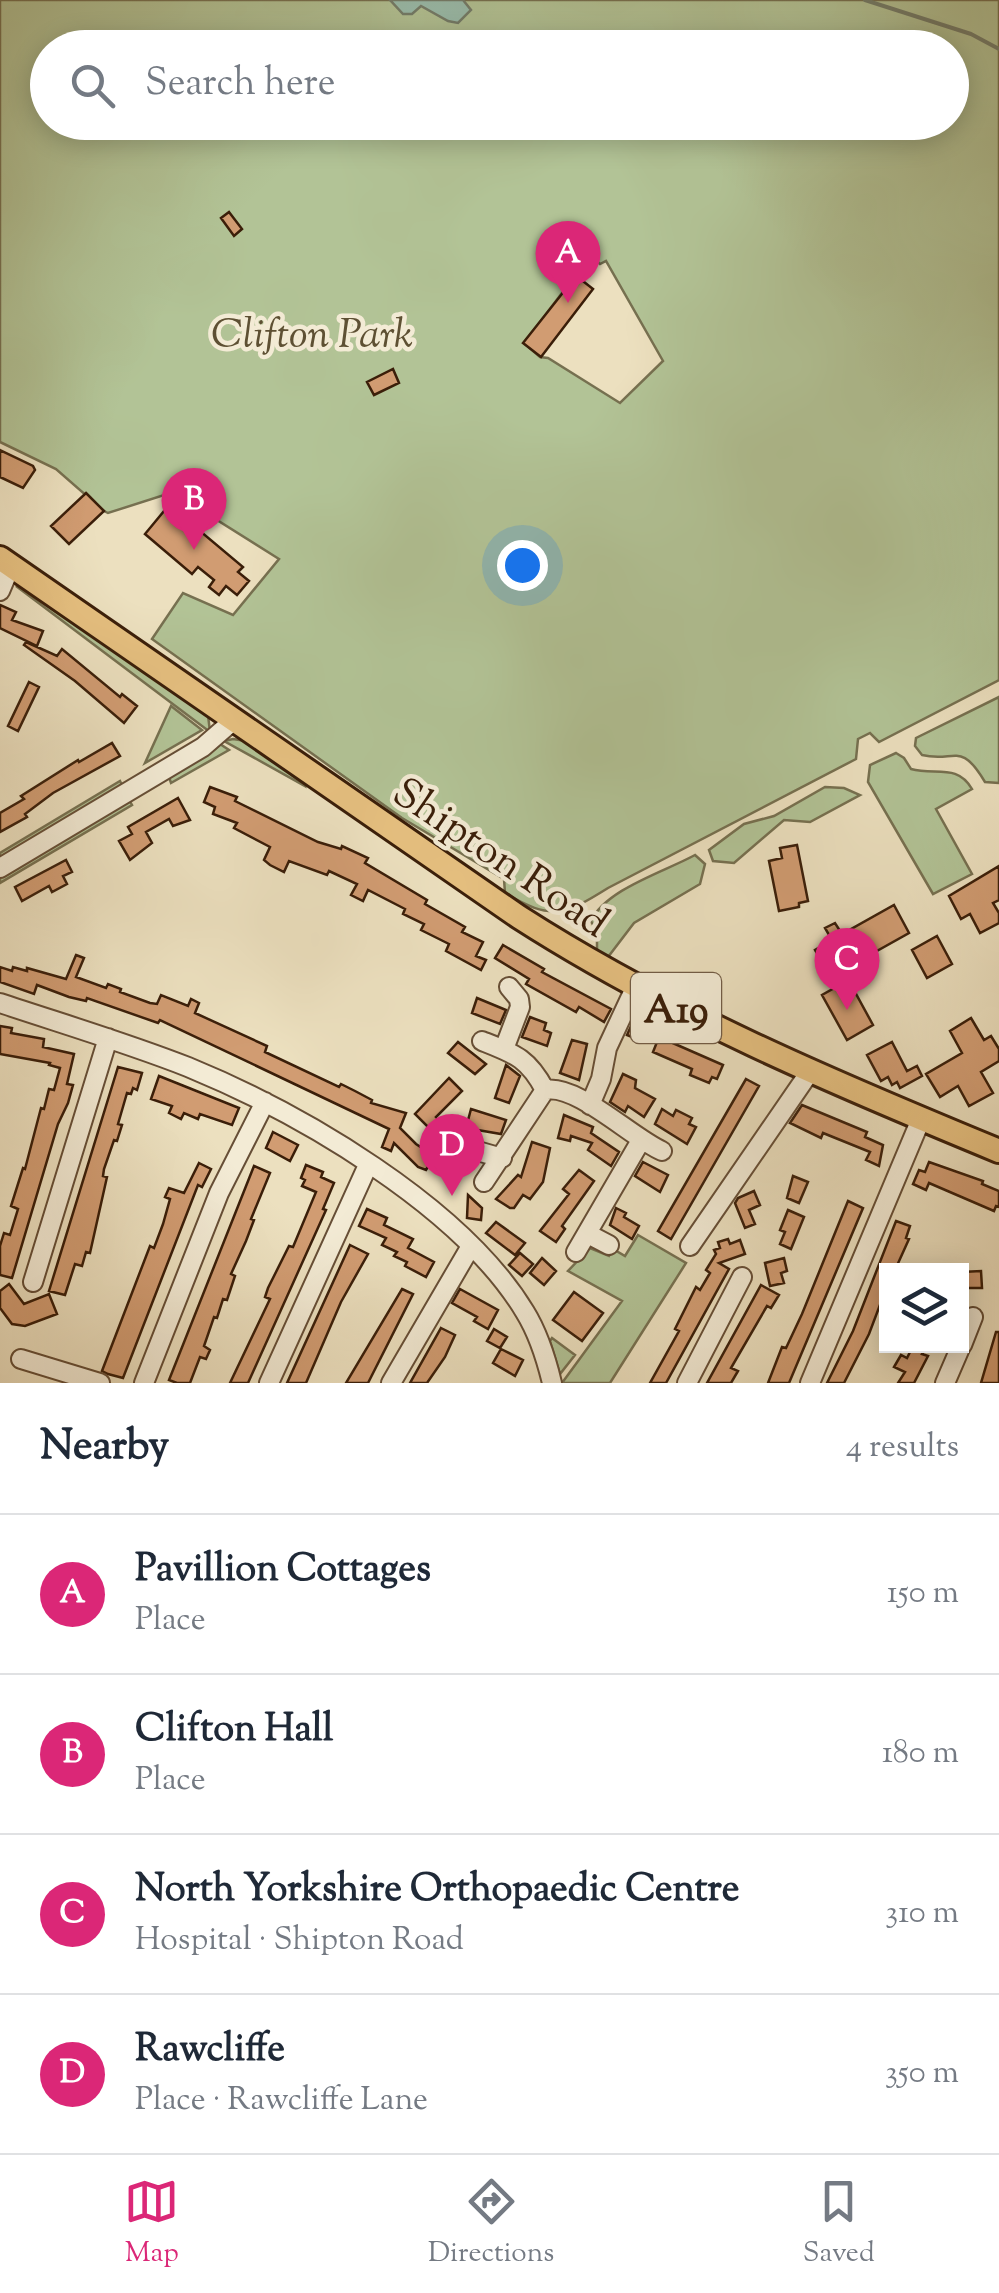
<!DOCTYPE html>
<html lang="en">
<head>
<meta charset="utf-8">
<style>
  body { margin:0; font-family:"Sorts Mill Goudy",serif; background:#f2f2f3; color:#1f2937 }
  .controls { position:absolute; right:30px; bottom:30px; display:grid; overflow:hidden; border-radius:0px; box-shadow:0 5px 25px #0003 }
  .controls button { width:90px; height:90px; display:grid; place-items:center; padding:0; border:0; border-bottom:2px solid #e0e1e3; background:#fff; color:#1f2937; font:50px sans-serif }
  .you { position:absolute; left:522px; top:565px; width:35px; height:35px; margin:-25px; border:8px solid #fff; border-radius:50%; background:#1a73e8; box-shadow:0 0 0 15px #1a73e833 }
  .badge { display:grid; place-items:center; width:65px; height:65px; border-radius:50%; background:#db2777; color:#fff; font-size:32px; font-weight:700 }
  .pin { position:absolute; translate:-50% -82px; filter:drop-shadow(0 2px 5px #0008) }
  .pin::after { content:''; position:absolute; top:52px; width:35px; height:30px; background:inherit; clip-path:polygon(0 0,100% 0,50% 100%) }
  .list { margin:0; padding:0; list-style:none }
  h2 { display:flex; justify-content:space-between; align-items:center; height:130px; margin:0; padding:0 40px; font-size:42px }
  h2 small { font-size:32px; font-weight:400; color:#747a83 }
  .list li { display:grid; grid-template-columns:65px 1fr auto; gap:30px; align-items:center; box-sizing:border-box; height:160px; padding:0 40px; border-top:2px solid #e0e1e3 }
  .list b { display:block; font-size:38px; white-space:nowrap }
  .list p { margin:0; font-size:32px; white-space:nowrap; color:#747a83 }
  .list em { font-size:32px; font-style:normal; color:#747a83 }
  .icon { flex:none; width:55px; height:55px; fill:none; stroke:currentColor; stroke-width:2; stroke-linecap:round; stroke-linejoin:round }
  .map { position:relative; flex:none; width:999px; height:1383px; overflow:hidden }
  .search { position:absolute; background:#fff; box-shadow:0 5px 25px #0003; left:30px; right:30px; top:30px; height:110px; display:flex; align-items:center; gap:25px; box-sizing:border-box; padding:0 35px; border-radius:55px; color:#747a83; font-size:38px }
  .sheet { height:770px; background:#fff }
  nav { display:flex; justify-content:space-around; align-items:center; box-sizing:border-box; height:140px; border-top:2px solid #e0e1e3; background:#fff; font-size:28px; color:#747a83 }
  nav a { display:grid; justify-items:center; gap:5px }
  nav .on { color:#db2777 }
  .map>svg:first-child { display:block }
  .green { fill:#b2c396; stroke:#767050; stroke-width:2.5; fill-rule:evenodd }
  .water { fill:#99bdad; stroke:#737d6b; stroke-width:2.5 }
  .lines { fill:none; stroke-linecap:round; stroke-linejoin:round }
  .stream { stroke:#737d6b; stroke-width:4 }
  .building { fill:#d19c72; stroke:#3a1e09; stroke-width:2.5 }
  .minor-casing { stroke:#664e36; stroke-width:22 }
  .major-casing { stroke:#3a1e09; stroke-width:28 }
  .minor { stroke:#f3ebd5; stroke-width:18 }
  .major { stroke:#e6c080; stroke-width:22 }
  .labels { text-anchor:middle; stroke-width:9; stroke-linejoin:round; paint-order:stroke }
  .shield { fill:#f3ebd5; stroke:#725c46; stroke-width:2.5 }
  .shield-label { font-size:40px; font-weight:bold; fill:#3a1e09 }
  .park-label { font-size:42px; font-style:italic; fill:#5e5033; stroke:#f3ebd5 }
  .street-label { font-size:42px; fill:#3a1e09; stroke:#f3ebd5 }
</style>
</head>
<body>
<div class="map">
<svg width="999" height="1383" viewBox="0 0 999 1383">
  <rect width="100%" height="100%" fill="#ece0bf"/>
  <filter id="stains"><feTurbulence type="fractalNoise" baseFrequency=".002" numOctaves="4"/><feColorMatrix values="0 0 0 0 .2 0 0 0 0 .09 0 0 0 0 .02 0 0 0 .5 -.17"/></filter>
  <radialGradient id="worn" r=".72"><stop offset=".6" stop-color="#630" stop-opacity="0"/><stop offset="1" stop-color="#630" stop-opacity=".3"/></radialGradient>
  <path class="green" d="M0 0H999V680L879 742 870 733 858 739 856 759 608 888C565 915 551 921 505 893L504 879 402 818 152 639 183 593 233 615 279 559 182 498 164 495 108 513 104 511 56 469 0 442ZM48 48H952V122H48ZM593 258 600 264 606 261 663 361 620 403 548 358 540 357 524 343 571 281Z
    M16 586 23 587 208 715 210 732Z
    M999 697V783L985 782C960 740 955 763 922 755L915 746 916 738Z
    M171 706 202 730 145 763Z
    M233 739 246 741 304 781 305 786 224 741Z
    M220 744 229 750 171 783 168 774Z
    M896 753 904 758 911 769C935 776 957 763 972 789L936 809 972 874 933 894 868 782 870 765Z
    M120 781 124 789 0 863V853Z
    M825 787 844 788 860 795 810 822 784 820 734 863 713 861 709 850 744 824 774 816Z
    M128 798 132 805 0 883V874Z
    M695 855 705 864 700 884 634 923 608 957 597 950V933L591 921C606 889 664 872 695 855Z
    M638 1235 686 1263 610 1383H562L622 1301 568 1271 590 1248 609 1256 613 1249 625 1256Z
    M552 1338 575 1355 560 1374 550 1341Z"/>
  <path class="water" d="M390 0H463L471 10 458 23 448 21 421 6 412 14H403Z"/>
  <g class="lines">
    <path class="stream" d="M865 0 971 34 999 49"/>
  </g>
  <path class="building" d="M229 212 242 229 234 236 221 218Z
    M579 278 593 289 541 357 523 343 565 290Z
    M393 369 399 383 374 395 367 382Z
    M0 450 33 466 35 470 23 488 0 477Z
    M86 493 104 511 69 544 51 526Z
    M169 505 243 567 238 572 249 581 237 595 226 586 219 595 209 587 214 580 198 567 192 574 145 534Z
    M0 605 16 612 12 620 43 631 37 646 0 628Z
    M26 642 57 656 62 649 120 697 122 694 137 706 124 723 75 681 24 645Z
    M29 682 39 687 18 731 8 726Z
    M112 743 120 756 53 793 25 814 27 817 0 832V813L24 799 21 796 78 760 79 762Z
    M210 787 237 797 235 801 318 842 341 849 342 846 368 858 365 863 427 900 425 904 465 927 462 932 483 942 476 956 486 960 481 970 446 951 449 944 421 930 424 924 403 914 405 909 368 890 363 901 351 895 357 884 329 871 327 875 289 861 284 872 270 865 264 860 270 847 234 828 237 823 213 814 215 807 204 802Z
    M178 798 190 820 173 826 169 819 146 832 152 843 130 860 119 841 132 834 128 827Z
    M797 845 808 901 799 903V907L779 911 769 861 782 858 780 848Z
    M66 860 72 872 63 876 67 884 52 892 49 886 22 901 15 887Z
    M999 866V900L993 903 999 913V923L980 933 970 914 961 919 949 896Z
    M894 905 909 933 843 970 873 1025 847 1040 822 995 836 987 815 950 832 940 825 928 835 923 842 934Z
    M937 936 952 964 927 978 912 950Z
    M503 945 544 969 542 972 611 1009 604 1022 579 1007 576 1012 526 984 529 979 495 958Z
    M76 955 84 958 76 977 106 988 108 984 121 989 120 992 150 1003 157 1004 161 995 188 1006 191 999 199 1003 195 1013 267 1046 265 1052 339 1087 341 1084 355 1091 372 1100 371 1103 406 1113 400 1128 416 1144 439 1159 445 1155 457 1163 443 1176 431 1162 426 1170 418 1167 394 1143 391 1151 382 1147 389 1129 160 1020 158 1023 87 998 86 1001 69 997 37 985 34 994 0 982V967L12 971 13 967 27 971V968L66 979Z
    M477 998 506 1010 500 1024 472 1013Z
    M530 1017 546 1023 544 1030 551 1033 547 1046 522 1037Z
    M971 1018 984 1040 991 1036 999 1049V1061L981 1072 993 1093 969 1106 958 1086 940 1097 926 1074 962 1053 950 1031Z
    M632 1024 644 1026 642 1041 627 1035Z
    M0 1026 12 1028 11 1033 44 1039 43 1047 74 1054 67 1084 73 1085 68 1103 58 1124 12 1278 0 1275V1246L4 1233 10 1235 18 1209 11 1206 23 1168 25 1169 41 1108 44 1109 49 1089 54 1090 60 1068 49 1065 50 1063 0 1054Z
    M659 1037 723 1065 717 1079 712 1077 709 1083 690 1075 692 1069 653 1052Z
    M572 1040 587 1044 579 1080 560 1073Z
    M458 1042 486 1064 475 1074 448 1053Z
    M892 1042 907 1071 917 1066 922 1076 900 1088 897 1082 892 1085 888 1077 881 1081 867 1055Z
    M506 1065 520 1076 509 1103 495 1098Z
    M118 1067 142 1073 137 1090 133 1088 131 1094 127 1093 118 1124 122 1125 117 1141 114 1140 104 1169 103 1176 107 1177 90 1253 86 1252 82 1266 75 1264 65 1295 49 1291Z
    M623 1074 636 1080 635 1088 655 1099 644 1117 628 1106 625 1112 610 1102Z
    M159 1076 239 1108 232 1125 200 1114 198 1119 184 1113 181 1119 169 1113 172 1106 151 1099Z
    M449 1078 462 1091 436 1117 439 1120 430 1129 415 1114Z
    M746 1079 759 1086 671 1239 658 1231Z
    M802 1105 867 1132 865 1137 883 1145 879 1166 866 1160 870 1152 823 1133 821 1138 790 1123Z
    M471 1109 506 1120 501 1134 466 1128Z
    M662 1109 673 1116 676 1110 692 1118 689 1124 696 1127 687 1144 655 1124Z
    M564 1115 593 1127 591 1133 619 1152 611 1166 588 1150 592 1143 571 1136 570 1141 558 1138Z
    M273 1132 298 1145 290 1161 266 1148Z
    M532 1142 550 1148 543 1182 530 1199 523 1195 514 1208H510L496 1199 518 1175 521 1177Z
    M643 1162 668 1175 660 1192 635 1176Z
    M929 1162 983 1181 982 1184 999 1191V1207L996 1206 994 1211 929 1183 926 1190 913 1184 919 1170 925 1172Z
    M199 1163 211 1169 202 1187 198 1185 123 1378 108 1374 102 1371 150 1246 154 1248 163 1224 170 1199 165 1197 169 1188 184 1193Z
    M306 1165 323 1172 321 1177 334 1183 323 1209 326 1210 248 1383H230L270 1299 265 1297 268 1288 289 1246 293 1247 316 1192 302 1186 305 1180 301 1178Z
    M254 1166 270 1173 251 1219 254 1220 246 1241 231 1274 235 1276 227 1300 223 1299 217 1318 214 1317 204 1346 210 1350 206 1359 200 1357 190 1383H177L169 1380Z
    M579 1170 594 1181 562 1226 565 1229 556 1242 540 1231 569 1194 563 1189Z
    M793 1176 808 1182 799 1203 787 1198Z
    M754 1191 760 1205 749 1210 755 1224 745 1228 735 1203 738 1198Z
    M468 1195 482 1208 481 1220 467 1218Z
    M848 1201 863 1208 789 1383H768L782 1347 786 1348 802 1314Z
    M616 1208 626 1213 624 1217 639 1226 632 1239 610 1225Z
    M367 1209 387 1218 384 1225 413 1239 408 1248 434 1262 426 1277 405 1266 407 1262 394 1256 397 1252 382 1245 386 1238 359 1226Z
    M788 1210 804 1217 791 1249 780 1244 785 1232 780 1230Z
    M896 1221 910 1226 906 1238 909 1239 895 1270H886V1289L869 1334 844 1383H827L853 1331Z
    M496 1222 525 1243 515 1255 486 1233Z
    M728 1239 730 1244 740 1240 745 1254 719 1263 729 1269 666 1383H650L679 1331 675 1329 696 1287 700 1290 710 1273 706 1270 716 1254 714 1250 720 1248 718 1242Z
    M350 1245 368 1254 341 1302 306 1383H287Z
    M520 1253 533 1264 522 1276 509 1265Z
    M542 1258 556 1271 544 1285 530 1273Z
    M784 1258 787 1271 781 1273 784 1283 770 1286 765 1263Z
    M981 1271 982 1288H962V1272Z
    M9 1284 24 1304 49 1294 57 1314 25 1326 12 1324 0 1308V1291Z
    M761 1285 779 1295 771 1308 767 1306 731 1368 738 1371 731 1383H707Z
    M402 1289 413 1294 368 1383H346Z
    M460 1289 498 1310 488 1329 474 1321 477 1317 452 1303Z
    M574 1292 603 1313 582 1341 553 1320Z
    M441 1328 455 1335 445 1357 427 1383H410Z
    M494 1329 507 1337 500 1348 487 1341Z
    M996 1332H999V1383H981Z
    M913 1346H927L922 1354 928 1356 914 1383H898L905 1372 894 1367 901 1355 907 1358Z
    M501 1349 523 1360 515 1376 493 1363Z"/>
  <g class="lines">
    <g class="minor-casing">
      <path id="minor" d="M0 591 11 565
        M0 868 203 747 234 720
        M0 1003C63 1024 127 1043 188 1067 300 1113 461 1206 525 1312 538 1333 546 1358 552 1383
        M482 1041C515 1054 528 1058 545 1090
        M504 1049 520 1007 519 999 509 987
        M545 1090C576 1083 632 1138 662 1151
        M590 1105 601 1079 607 1048 635 988
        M439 1140 502 1158
        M484 1182 545 1090
        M588 1234 609 1245
        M690 1246 809 1073
        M576 1252 640 1142
        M33 1282 108 1038
        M962 1345 973 1317
        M21 1359 100 1383
        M144 1383 219 1193 265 1102
        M269 1383 368 1165
        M391 1383 471 1246
        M687 1383 742 1277
        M810 1383 921 1119
        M945 1383 961 1346"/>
    </g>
    <g class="major-casing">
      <path id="major" d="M0 558 519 917C670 1014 834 1083 999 1151"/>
    </g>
    <use href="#minor" class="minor"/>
    <use href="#major" class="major"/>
  </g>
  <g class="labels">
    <rect class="shield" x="631" y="973" width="90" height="70" rx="8"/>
    <g class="shield-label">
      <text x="676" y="1022">A19</text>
    </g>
    <g class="park-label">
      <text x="312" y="347">Clifton Park</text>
    </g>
    <g class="street-label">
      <text transform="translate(502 856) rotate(34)" y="15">Shipton Road</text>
    </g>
  </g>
  <rect width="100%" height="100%" filter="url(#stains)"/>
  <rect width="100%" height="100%" fill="url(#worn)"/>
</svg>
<div class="controls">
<button><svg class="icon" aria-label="layers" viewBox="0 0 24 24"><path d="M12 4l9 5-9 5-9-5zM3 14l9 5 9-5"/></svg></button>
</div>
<div class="you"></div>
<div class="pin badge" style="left:568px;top:303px">A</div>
<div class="pin badge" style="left:194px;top:550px">B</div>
<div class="pin badge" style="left:847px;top:1010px">C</div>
<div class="pin badge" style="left:452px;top:1196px">D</div>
<div class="search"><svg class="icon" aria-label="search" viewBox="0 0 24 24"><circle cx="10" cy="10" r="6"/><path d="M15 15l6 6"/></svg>Search here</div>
</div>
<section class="sheet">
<h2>Nearby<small>4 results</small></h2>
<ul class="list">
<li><span class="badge">A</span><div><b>Pavillion Cottages</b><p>Place</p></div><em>150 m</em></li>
<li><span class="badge">B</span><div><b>Clifton Hall</b><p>Place</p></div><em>180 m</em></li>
<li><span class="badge">C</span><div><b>North Yorkshire Orthopaedic Centre</b><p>Hospital · Shipton Road</p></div><em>310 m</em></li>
<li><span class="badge">D</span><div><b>Rawcliffe</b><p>Place · Rawcliffe Lane</p></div><em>350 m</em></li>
</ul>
</section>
<nav>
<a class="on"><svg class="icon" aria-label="map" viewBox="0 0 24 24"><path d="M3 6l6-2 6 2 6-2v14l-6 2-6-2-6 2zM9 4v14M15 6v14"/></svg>Map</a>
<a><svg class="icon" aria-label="directions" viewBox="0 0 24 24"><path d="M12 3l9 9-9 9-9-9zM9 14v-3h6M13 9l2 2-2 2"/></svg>Directions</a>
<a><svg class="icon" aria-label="saved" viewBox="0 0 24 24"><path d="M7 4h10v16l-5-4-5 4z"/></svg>Saved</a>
</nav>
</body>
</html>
